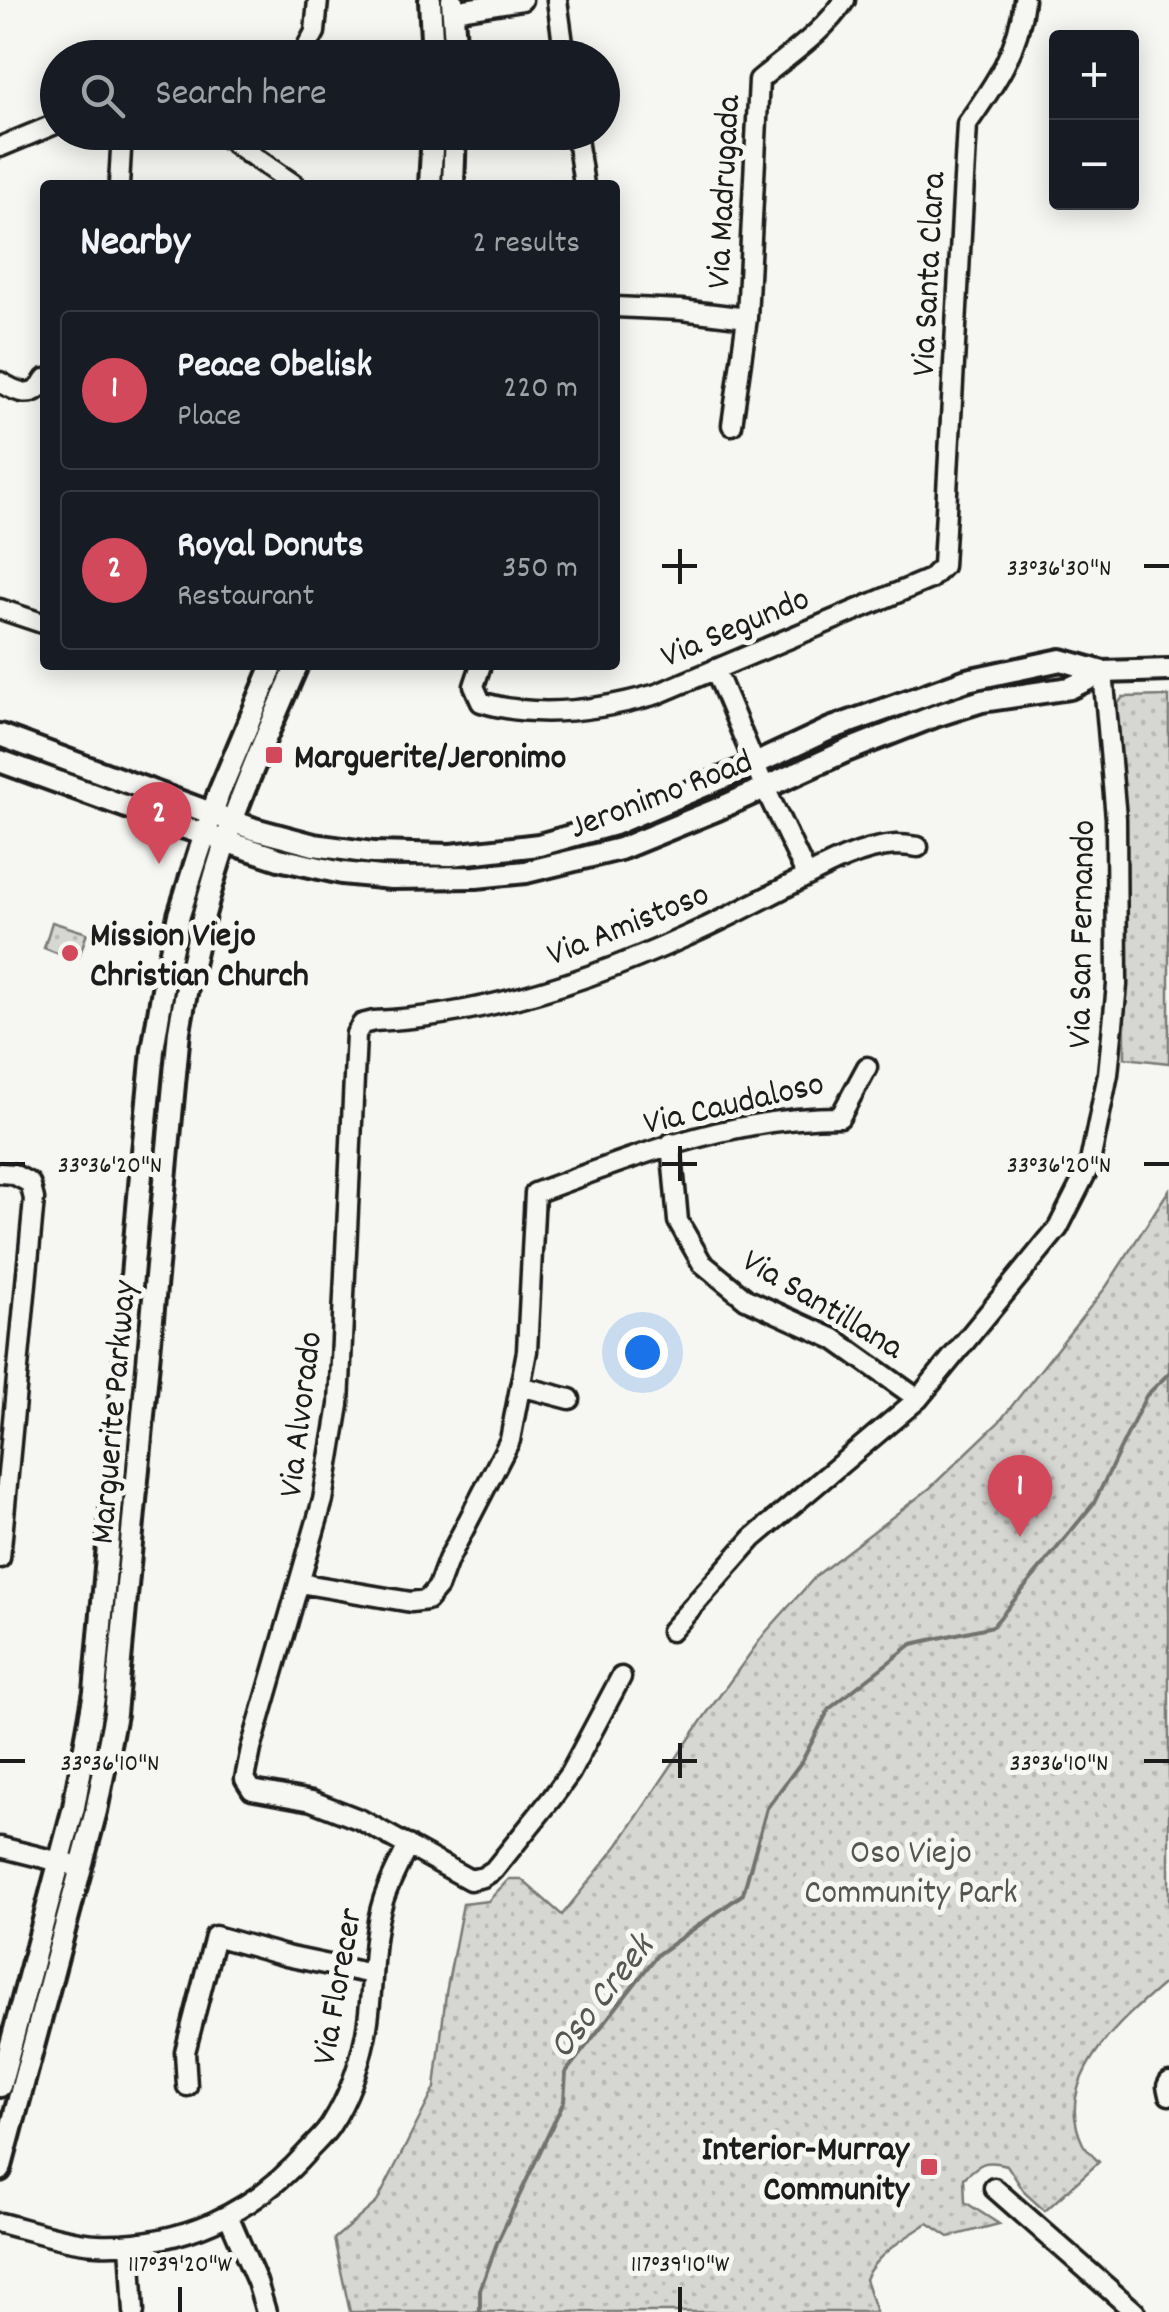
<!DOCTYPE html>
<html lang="en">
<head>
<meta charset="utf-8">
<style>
  body { margin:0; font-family:Dekko,sans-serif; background:#20242c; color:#f1f3f6 }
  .controls { position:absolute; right:30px; top:30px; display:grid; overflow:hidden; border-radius:10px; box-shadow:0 5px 25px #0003 }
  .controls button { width:90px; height:90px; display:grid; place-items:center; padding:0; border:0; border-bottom:2px solid #363941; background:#171b24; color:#f1f3f6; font:50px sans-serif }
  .you { position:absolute; left:642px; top:1352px; width:35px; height:35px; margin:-25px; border:8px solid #fff; border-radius:50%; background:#1a73e8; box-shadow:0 0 0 15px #1a73e833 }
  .badge { display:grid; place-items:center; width:65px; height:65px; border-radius:50%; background:#d1495b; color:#fff; font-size:32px; font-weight:700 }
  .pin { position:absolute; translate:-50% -82px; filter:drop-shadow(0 2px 5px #0008) }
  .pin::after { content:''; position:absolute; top:52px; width:35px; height:30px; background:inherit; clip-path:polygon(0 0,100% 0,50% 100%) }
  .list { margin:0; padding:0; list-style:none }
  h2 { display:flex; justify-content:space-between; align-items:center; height:130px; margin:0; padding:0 40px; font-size:42px }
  h2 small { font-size:32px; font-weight:400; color:#9ea1a6 }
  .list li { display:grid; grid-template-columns:65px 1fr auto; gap:30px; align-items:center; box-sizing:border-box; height:160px; margin:0 20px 20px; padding:0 20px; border:2px solid #363941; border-radius:10px }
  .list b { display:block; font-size:38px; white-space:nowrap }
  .list p { margin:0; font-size:32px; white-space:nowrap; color:#9ea1a6 }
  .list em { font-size:32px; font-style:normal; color:#9ea1a6 }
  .icon { flex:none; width:55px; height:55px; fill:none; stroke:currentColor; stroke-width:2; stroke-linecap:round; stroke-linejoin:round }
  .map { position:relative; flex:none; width:1169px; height:2312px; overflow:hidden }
  .search { position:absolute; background:#171b24; box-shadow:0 5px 25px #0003; left:40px; top:40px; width:580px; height:110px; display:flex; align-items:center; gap:25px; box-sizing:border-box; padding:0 35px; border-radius:55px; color:#9ea1a6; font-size:38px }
  .panel { position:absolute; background:#171b24; box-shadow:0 5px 25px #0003; left:40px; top:180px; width:580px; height:490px; border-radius:10px }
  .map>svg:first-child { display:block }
  .park { fill:url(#park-dots); stroke:#797977; stroke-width:2.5 }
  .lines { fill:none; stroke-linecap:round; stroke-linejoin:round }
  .stream { stroke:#727271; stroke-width:4 }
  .minor-casing { stroke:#1c1c1c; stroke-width:25 }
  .major-casing { stroke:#1c1c1c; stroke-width:28 }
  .minor { stroke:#f6f6f2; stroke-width:18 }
  .major { stroke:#f6f6f2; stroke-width:20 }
  .ticks { fill:none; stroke:#1c1c1c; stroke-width:4 }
  .poi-dot { fill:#d1495b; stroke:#f6f6f2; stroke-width:4 }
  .labels { text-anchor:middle; stroke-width:10; stroke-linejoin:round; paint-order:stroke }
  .street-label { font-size:35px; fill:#1c1c1c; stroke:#f6f6f2 }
  .poi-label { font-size:35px; font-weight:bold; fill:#1c1c1c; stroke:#f6f6f2; text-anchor:start }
  .park-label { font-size:35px; fill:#545453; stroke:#f6f6f2 }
  .water-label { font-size:38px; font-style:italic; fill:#565654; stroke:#f6f6f2 }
  .ticks-label { font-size:25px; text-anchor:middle; fill:#1c1c1c; stroke:#f6f6f2; stroke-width:10; stroke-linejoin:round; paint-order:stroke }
</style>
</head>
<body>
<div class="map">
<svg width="1169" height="2312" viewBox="0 0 1169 2312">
  <defs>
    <pattern id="park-dots" width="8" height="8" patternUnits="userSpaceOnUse" patternTransform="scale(2.5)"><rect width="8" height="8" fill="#d6d6d2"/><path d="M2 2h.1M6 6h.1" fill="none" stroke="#b7b7b4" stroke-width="1.8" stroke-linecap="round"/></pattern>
  </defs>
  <rect width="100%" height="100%" fill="#f6f6f2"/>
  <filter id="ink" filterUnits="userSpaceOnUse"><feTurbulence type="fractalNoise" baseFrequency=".01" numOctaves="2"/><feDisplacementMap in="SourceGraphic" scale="20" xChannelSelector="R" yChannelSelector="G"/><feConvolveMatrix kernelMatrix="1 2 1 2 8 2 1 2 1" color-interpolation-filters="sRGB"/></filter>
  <g filter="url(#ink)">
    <path class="park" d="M1169 696V1063L1125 1058 1124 834 1117 705 1123 697Z
      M52 922 87 933 79 957 64 956 44 948Z
      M1169 1190V1979C1124 2018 1050 2078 1083 2144 1087 2151 1094 2157 1099 2162L1045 2211 1025 2193 1007 2165C985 2159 980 2163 964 2178L965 2202 999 2224 949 2237 928 2223C905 2238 876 2254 865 2279L876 2312H350L334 2239 377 2202 435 2088 446 1993 463 1904 488 1901 509 1879H521L562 1915 618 1845 702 1720 765 1633 817 1575 930 1488 999 1422 1106 1287Z"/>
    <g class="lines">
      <path class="stream" d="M480 2312V2290L497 2243 564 2101 566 2072 658 1954 743 1894 767 1808 802 1761 829 1709 912 1644 993 1626 1094 1503 1146 1396 1169 1373"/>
      <g class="minor-casing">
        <path id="minor" d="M557 0 565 58
          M453 11 522 0
          M301 58 315 32 318 0
          M218 132 295 185
          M576 132 584 185
          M0 147 58 123
          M247 153 259 132
          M119 185 122 132
          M615 307 681 310 747 318
          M0 382C16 392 34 401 45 379
          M732 425 747 318 759 80C790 54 822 34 845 0
          M0 609 45 624
          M481 665 474 686 481 702C538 720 601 710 657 694L930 579 943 566 967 124C995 84 1019 50 1024 0
          M715 669 764 786 807 876
          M671 1143 678 1221 702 1263 746 1299 834 1339 918 1399
          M0 1173 13 1174 30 1183 34 1199 0 1558
          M520 1386 570 1399
          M299 1583 411 1602 427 1600 438 1587 448 1560 510 1440 527 1351 535 1193C636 1156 731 1117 840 1117L867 1067
          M671 1631 753 1538 918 1399 1058 1228 1089 1167 1108 1074 1117 985 1116 818 1103 672
          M621 1677 570 1773 552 1798 494 1870 483 1877 470 1880 361 1820 312 1801 252 1790 245 1779 251 1749 323 1500 339 1405 356 1034 362 1024 374 1021C483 1016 589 981 687 936 724 920 760 900 796 882 826 866 861 847 896 845 903 845 911 846 918 847
          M0 1847 72 1865
          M1169 2082 1167 2086 1169 2095
          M187 2086 185 2052 215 1936 286 1956 372 1974
          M994 2188 1135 2312
          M228 2215 257 2282 266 2312
          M0 2223C29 2230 69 2243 97 2244 180 2247 252 2214 307 2152 315 2143 326 2134 332 2123 348 2098 359 2066 365 2038 375 1993 369 1945 383 1901 389 1882 400 1863 408 1845
          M130 2244 134 2312"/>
      </g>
      <g class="major-casing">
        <path id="major" d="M430 0 433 58
          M452 0 456 58
          M430 185 433 132
          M453 185 455 132
          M0 735 254 829 314 845 373 853 451 855 539 845 614 824 755 764 830 729 967 680 1061 660 1103 672 1169 670
          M0 761 182 827 279 859 342 873 391 878 476 877 526 872 620 849 718 809 846 751 935 716 982 701 1070 688 1103 672
          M0 2086 74 1807 95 1692 143 1152 153 1050 164 983 179 915 198 855 219 793 273 665
          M0 2170 96 1811 115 1714 179 1031C191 960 209 889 232 822 251 769 275 716 297 665"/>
      </g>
      <use href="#minor" class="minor"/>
      <use href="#major" class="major"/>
    </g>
  </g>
  <path class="ticks" d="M680 549V584M662 566H697M1144 566H1169M680 1146V1181M0 1164H25M662 1164H697M1144 1164H1169M680 1743V1778M0 1761H25M662 1761H697M1144 1761H1169M180 2287V2312M680 2287V2312"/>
  <g class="poi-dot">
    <rect x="264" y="745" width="20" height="20" rx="5"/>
    <circle cx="70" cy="953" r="10"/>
    <rect x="919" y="2157" width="20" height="20" rx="5"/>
  </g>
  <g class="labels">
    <g class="street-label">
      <text transform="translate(721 192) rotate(-87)" y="12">Via Madrugada</text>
      <text transform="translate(926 274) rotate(-87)" y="12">Via Santa Clara</text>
      <text transform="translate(734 625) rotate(-23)" y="12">Via Segundo</text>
      <text transform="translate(660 792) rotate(-21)" y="12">Jeronimo Road</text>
      <text transform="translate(627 922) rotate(-22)" y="12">Via Amistoso</text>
      <text transform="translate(1079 934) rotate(-89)" y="12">Via San Fernando</text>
      <text transform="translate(733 1101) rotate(-13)" y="12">Via Caudaloso</text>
      <text transform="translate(824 1302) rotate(31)" y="12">Via Santillana</text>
      <text transform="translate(111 1412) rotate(-85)" y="12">Marguerite Parkway</text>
      <text transform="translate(298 1414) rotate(-83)" y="12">Via Alvorado</text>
      <text transform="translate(335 1986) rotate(-80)" y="12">Via Florecer</text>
    </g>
    <g class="poi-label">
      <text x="294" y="767">Marguerite/Jeronimo</text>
      <text x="90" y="945">Mission Viejo<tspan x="90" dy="40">Christian Church</tspan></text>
      <text x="909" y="2159" text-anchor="end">Interior-Murray<tspan x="909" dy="40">Community</tspan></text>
    </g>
    <g class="park-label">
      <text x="911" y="1862">Oso Viejo<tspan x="911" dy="40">Community Park</tspan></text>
    </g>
    <g class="water-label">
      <text transform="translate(599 1995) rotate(-52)" y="13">Oso Creek</text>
    </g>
  </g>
  <g class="ticks-label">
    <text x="1059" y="575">33°36'30"N</text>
    <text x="110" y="1172">33°36'20"N</text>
    <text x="1059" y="1172">33°36'20"N</text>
    <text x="110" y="1770">33°36'10"N</text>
    <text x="1059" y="1770">33°36'10"N</text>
    <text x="180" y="2271">117°39'20"W</text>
    <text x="680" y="2271">117°39'10"W</text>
  </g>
</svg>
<div class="controls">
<button>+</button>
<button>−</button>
</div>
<div class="you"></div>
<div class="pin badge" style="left:1020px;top:1537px">1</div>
<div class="pin badge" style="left:159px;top:864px">2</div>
<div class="search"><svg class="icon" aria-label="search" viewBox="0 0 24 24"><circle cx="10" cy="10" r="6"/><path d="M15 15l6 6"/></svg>Search here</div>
<section class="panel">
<h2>Nearby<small>2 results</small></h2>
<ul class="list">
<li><span class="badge">1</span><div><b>Peace Obelisk</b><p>Place</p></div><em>220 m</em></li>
<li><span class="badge">2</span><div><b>Royal Donuts</b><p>Restaurant</p></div><em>350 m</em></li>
</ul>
</section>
</div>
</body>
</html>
